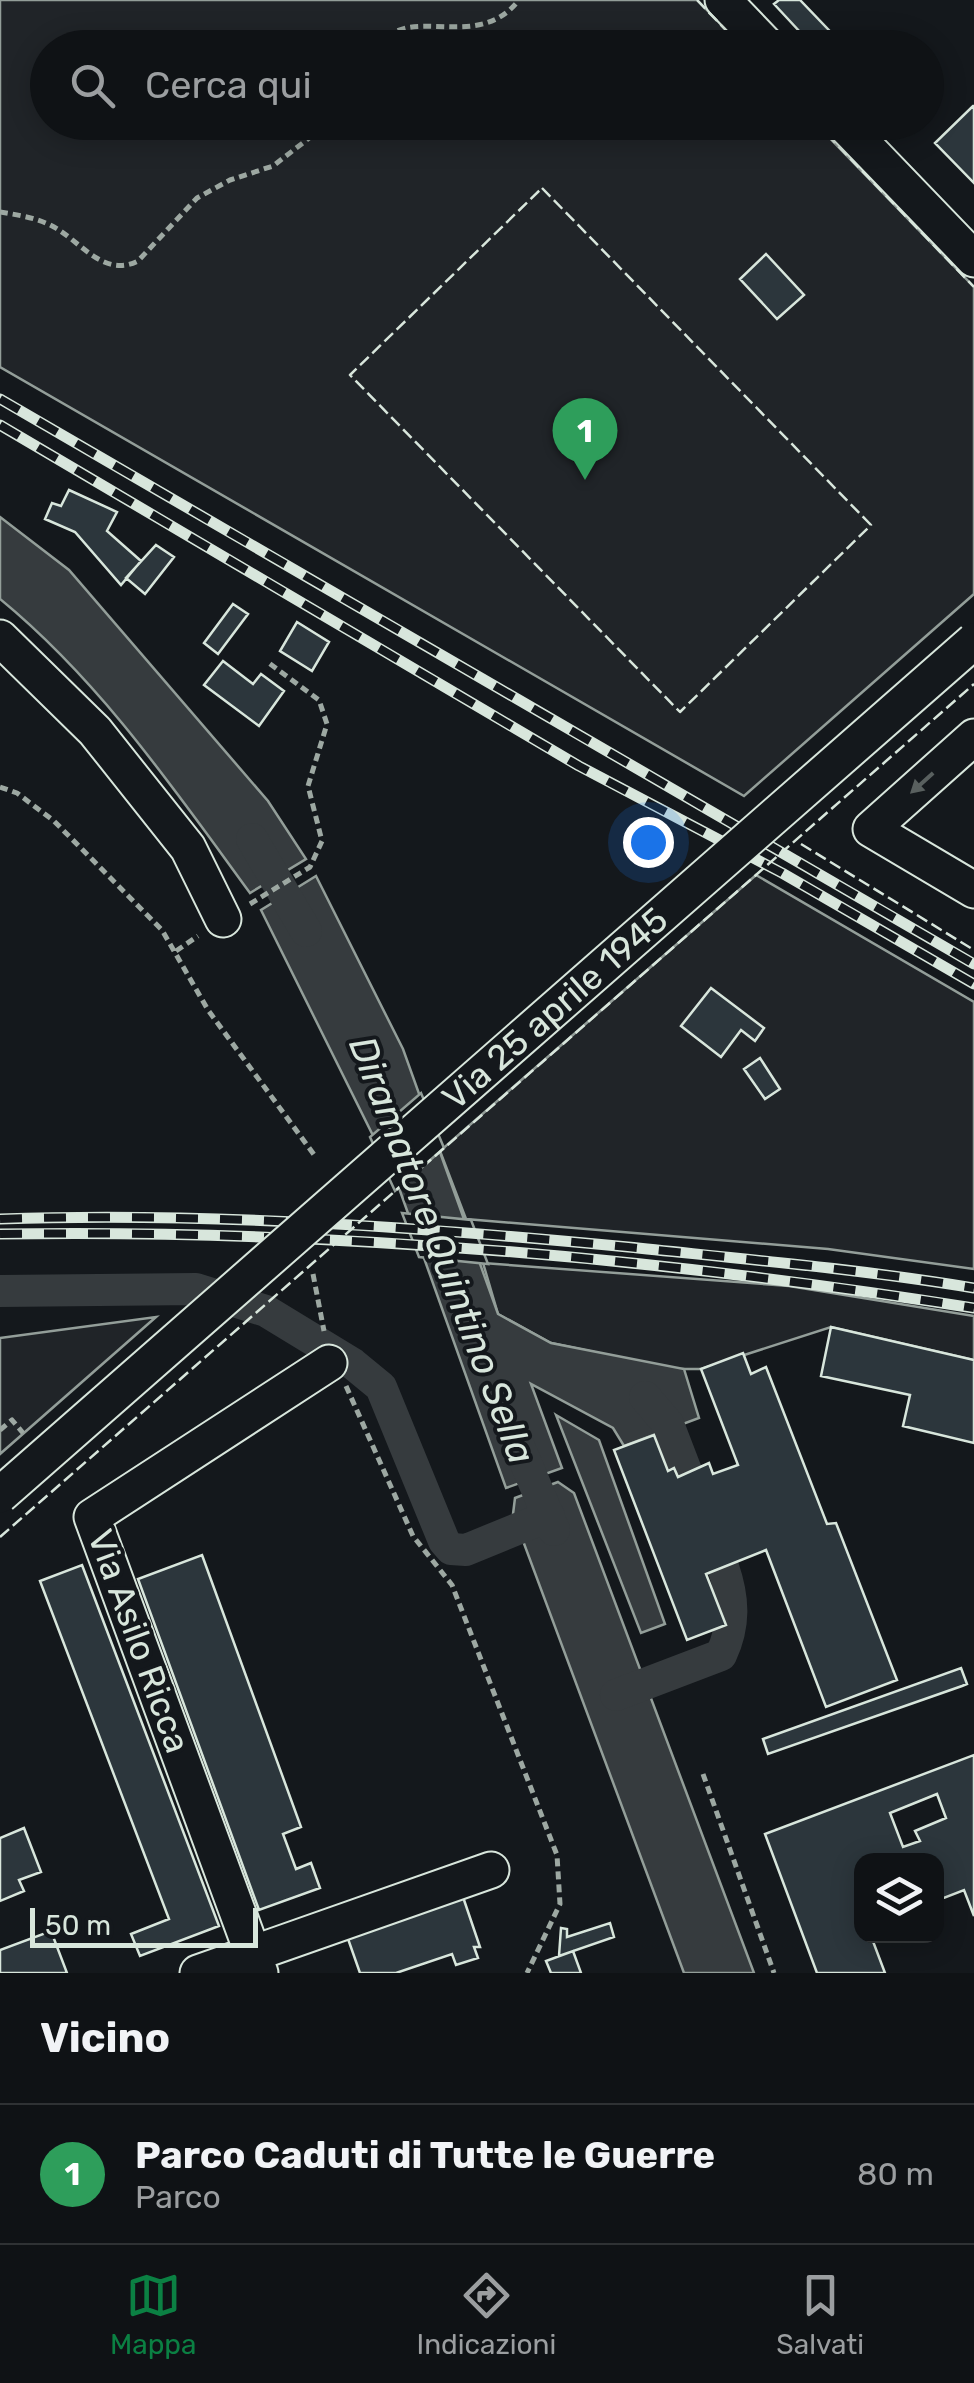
<!DOCTYPE html>
<html lang="it">
<head>
<meta charset="utf-8">
<style>
  body { margin:0; font-family:Rubik,sans-serif; background:#181b1e; color:#f1f3f6 }
  .controls { position:absolute; right:30px; bottom:30px; display:grid; overflow:hidden; border-radius:20px; box-shadow:0 5px 25px #0003 }
  .controls button { width:90px; height:90px; display:grid; place-items:center; padding:0; border:0; border-bottom:2px solid #2f3234; background:#0f1215; color:#f1f3f6; font:50px sans-serif }
  .scale { position:absolute; left:30px; bottom:25px; width:228px; box-sizing:border-box; padding-left:10px; border:5px solid #d8e6dc; border-top:0; font-size:28px; line-height:35px; white-space:nowrap; color:#d8e6dc; -webkit-text-stroke:8px #14181c; paint-order:stroke }
  .you { position:absolute; left:648px; top:842px; width:35px; height:35px; margin:-25px; border:8px solid #fff; border-radius:50%; background:#1a73e8; box-shadow:0 0 0 15px #1a73e833 }
  .badge { display:grid; place-items:center; width:65px; height:65px; border-radius:50%; background:#0b8043; color:#fff; font-size:32px; font-weight:700 }
  .pin { position:absolute; translate:-50% -82px; filter:drop-shadow(0 2px 5px #0008) }
  .pin::after { content:''; position:absolute; top:52px; width:35px; height:30px; background:inherit; clip-path:polygon(0 0,100% 0,50% 100%) }
  .list { margin:0; padding:0; list-style:none }
  h2 { display:flex; justify-content:space-between; align-items:center; height:130px; margin:0; padding:0 40px; font-size:42px }
  h2 small { font-size:32px; font-weight:400; color:#9b9ea0 }
  .list li { display:grid; grid-template-columns:65px 1fr auto; gap:30px; align-items:center; box-sizing:border-box; height:140px; padding:0 40px; border-top:2px solid #2f3234 }
  .list b { display:block; font-size:38px; white-space:nowrap }
  .list p { margin:0; font-size:32px; white-space:nowrap; color:#9b9ea0 }
  .list em { font-size:32px; font-style:normal; color:#9b9ea0 }
  .icon { flex:none; width:55px; height:55px; fill:none; stroke:currentColor; stroke-width:2; stroke-linecap:round; stroke-linejoin:round }
  .map { position:relative; flex:none; width:974px; height:1973px; overflow:hidden }
  .search { position:absolute; background:#0f1215; box-shadow:0 5px 25px #0003; left:30px; right:30px; top:30px; height:110px; display:flex; align-items:center; gap:25px; box-sizing:border-box; padding:0 35px; border-radius:55px; color:#9b9ea0; font-size:38px }
  .sheet { height:270px; background:#0f1215 }
  nav { display:flex; justify-content:space-around; align-items:center; box-sizing:border-box; height:140px; border-top:2px solid #2f3234; background:#0f1215; font-size:28px; color:#9b9ea0 }
  nav a { display:grid; justify-items:center; gap:5px }
  nav .on { color:#0b8043 }
  .map>svg:first-child { display:block }
  .green { fill:#202428; stroke:#939e99; stroke-width:2.5 }
  .water { fill:#363b3e; stroke:#939e99; stroke-width:2.5 }
  .pier { fill:#14181c; stroke:#939e99; stroke-width:2.5 }
  .lines { fill:none; stroke-linecap:round; stroke-linejoin:round }
  .canal { stroke:#363b3e; stroke-width:32 }
  .building { fill:#2c363c; stroke:#d8e6dc; stroke-width:2.5; fill-rule:evenodd }
  .minor-casing { stroke:#d8e6dc; stroke-width:39 }
  .path { stroke:#9da8a2; stroke-width:5; stroke-dasharray:8 5; stroke-linecap:butt }
  .minor { stroke:#14181c; stroke-width:35 }
  .rail-casing { stroke:#d8e6dc; stroke-width:11 }
  .rail { stroke:#14181c; stroke-width:8; stroke-dasharray:22; stroke-linecap:butt }
  .minor-bridge-casing { stroke:#d8e6dc; stroke-width:39; stroke-linecap:butt }
  .minor-bridge { stroke:#14181c; stroke-width:35 }
  .fence { stroke:#d8e6dc; stroke-width:2.5; stroke-dasharray:12 5; stroke-linecap:butt }
  .oneway { fill:#59605f }
  .labels { text-anchor:middle; stroke-width:8; stroke-linejoin:round; paint-order:stroke }
  .street-label { font-size:35px; fill:#d8e6dc; stroke:#14181c }
  .water-label { font-size:38px; font-style:italic; fill:#d8e6dc; stroke:#14181c }
</style>
</head>
<body>
<div class="map">
<svg width="974" height="1973" viewBox="0 0 974 1973">
  <rect width="100%" height="100%" fill="#14181c"/>
  <path class="green" d="M0 0H697L743 47 48 48V122L815 123 974 287V594L744 796 0 367Z
    M756 875 974 1002V1269L828 1249 466 1219 440 1151Z
    M483 1263 789 1286 974 1316V1360L831 1327 701 1369H675L551 1343 498 1314Z
    M156 1317 0 1454V1338Z"/>
  <path class="water" d="M0 517 69 570 268 801 306 859 250 893C174 789 100 681 0 599Z
    M316 876 403 1049 498 1314 551 1343 684 1369 699 1418 624 1446 613 1428 531 1384 562 1468 506 1488 399 1188 261 910Z
    M556 1415 599 1440 665 1624 641 1633Z
    M558 1482 574 1493 754 1973H684L513 1514 515 1498Z"/>
  <path class="pier" d="M421 1093 444 1148 395 1191 370 1137Z
    M402 1213 471 1220 488 1264 419 1257Z"/>
  <g class="lines">
    <path class="canal" d="M252 839 306 931
      M0 1291 196 1289 266 1311 353 1364 381 1387 444 1541 451 1549 466 1550 549 1516
      M515 1437 554 1530
      M616 1695 721 1655C735 1625 734 1599 723 1567L668 1424 645 1397"/>
  </g>
  <path class="building" d="M779 0H800L846 48H815L774 4Z
    M973 106H974V183L935 143Z
    M766 254 804 295 777 319 740 279Z
    M69 490 117 512 107 531 141 561 121 585 75 532 45 519 52 503 61 506Z
    M156 545 174 557 145 594 126 578Z
    M233 604 248 614 218 654 204 643Z
    M297 622 329 642 312 671 280 651Z
    M223 661 253 684 261 674 284 691 259 726 204 685Z
    M711 988 764 1028 755 1041 741 1030 721 1057 681 1026Z
    M760 1058 780 1089 765 1099 744 1069Z
    M831 1327 974 1360V1443L903 1426 910 1395 821 1376Z
    M743 1353 751 1374 766 1367 827 1524 836 1523 897 1680 826 1707 766 1550 706 1574 726 1625 687 1640 614 1450 654 1435 668 1471 674 1468 678 1477 709 1463 713 1474 738 1465 701 1369Z
    M202 1555 301 1827 283 1834 296 1869 311 1863 320 1888 259 1910 138 1579Z
    M82 1565 219 1926 140 1956 131 1934 169 1919 40 1581Z
    M961 1668 967 1684 962 1686 768 1754 763 1739Z
    M974 1755V1916L964 1890 936 1901V1860H862V1936H871L885 1973H817L765 1834ZM937 1794 946 1818 915 1831 920 1841 903 1847 890 1813Z
    M24 1828 41 1872 19 1880 24 1891 0 1901V1838Z
    M463 1897 480 1947H474L478 1958 456 1965 452 1954 396 1973H360L347 1936Z
    M610 1923 614 1937 559 1956 561 1928 567 1929V1937Z
    M51 1931 67 1973H0V1950Z
    M573 1951 581 1973H551L546 1961Z"/>
  <g class="lines">
    <g class="minor-casing">
      <path id="minor" d="M723 0 769 48
        M842 122 974 259
        M0 638 95 731 188 848 223 919
        M974 737 871 829 974 890
        M198 1973 491 1870
        M260 1973 92 1517 329 1363"/>
    </g>
    <path class="path" d="M379 48C406 0 476 55 519 0
      M0 212C18 215 38 218 54 227 81 242 104 278 138 261L197 198 230 180 273 166 330 122
      M0 787 17 793 54 821 162 930 208 1010 315 1156
      M250 904 310 867 322 841 308 786 327 724 319 700 266 661
      M176 951 198 936
      M313 1274 324 1331
      M346 1386 413 1536 452 1585 557 1855 560 1904 527 1973
      M0 1430 12 1420 23 1433
      M703 1774 774 1973"/>
    <use href="#minor" class="minor"/>
    <g class="rail-casing">
      <path id="rail" d="M0 399 974 964
        M0 425 579 766 782 873 974 984
        M0 1219C210 1212 419 1227 628 1247 743 1259 859 1269 974 1288
        M0 1234C326 1229 652 1257 974 1308"/>
    </g>
    <use href="#rail" class="rail"/>
    <g class="minor-bridge-casing">
      <g id="minor-bridge">
        <path id="s1" d="M0 1495 974 641"/>
      </g>
    </g>
    <use href="#minor-bridge" class="minor-bridge"/>
    <path class="fence" d="M697 0 743 48
      M815 122 974 287
      M542 188 871 525 680 712 350 375Z
      M801 844 974 950
      M0 1537 974 684"/>
  </g>
  <defs><path id="oneway-solid" d="M-6-.8H1V-3.2L6.5 0L1 3.2V.8H-6Z" transform="scale(2.5)"/></defs>
  <use class="oneway" href="#oneway-solid" transform="translate(922 783) rotate(138)"/>
  <g class="labels">
    <g class="street-label">
      <text dy="12" stroke="none"><textPath href="#s1" startOffset="738">Via 25 aprile 1945</textPath></text>
      <text transform="translate(139 1641) rotate(70)" y="12">Via Asilo Ricca</text>
    </g>
    <g class="water-label">
      <text transform="translate(442 1250) rotate(69)" y="13">Diramatore Quintino Sella</text>
    </g>
  </g>
</svg>
<div class="controls">
<button><svg class="icon" aria-label="layers" viewBox="0 0 24 24"><path d="M12 4l9 5-9 5-9-5zM3 14l9 5 9-5"/></svg></button>
</div>
<div class="scale">50 m</div>
<div class="you"></div>
<div class="pin badge" style="left:585px;top:480px;background:#2e9e5b">1</div>
<div class="search"><svg class="icon" aria-label="search" viewBox="0 0 24 24"><circle cx="10" cy="10" r="6"/><path d="M15 15l6 6"/></svg>Cerca qui</div>
</div>
<section class="sheet">
<h2>Vicino<small></small></h2>
<ul class="list">
<li><span class="badge" style="background:#2e9e5b">1</span><div><b>Parco Caduti di Tutte le Guerre</b><p>Parco</p></div><em>80 m</em></li>
</ul>
</section>
<nav>
<a class="on"><svg class="icon" aria-label="map" viewBox="0 0 24 24"><path d="M3 6l6-2 6 2 6-2v14l-6 2-6-2-6 2zM9 4v14M15 6v14"/></svg>Mappa</a>
<a><svg class="icon" aria-label="directions" viewBox="0 0 24 24"><path d="M12 3l9 9-9 9-9-9zM9 14v-3h6M13 9l2 2-2 2"/></svg>Indicazioni</a>
<a><svg class="icon" aria-label="saved" viewBox="0 0 24 24"><path d="M7 4h10v16l-5-4-5 4z"/></svg>Salvati</a>
</nav>
</body>
</html>
